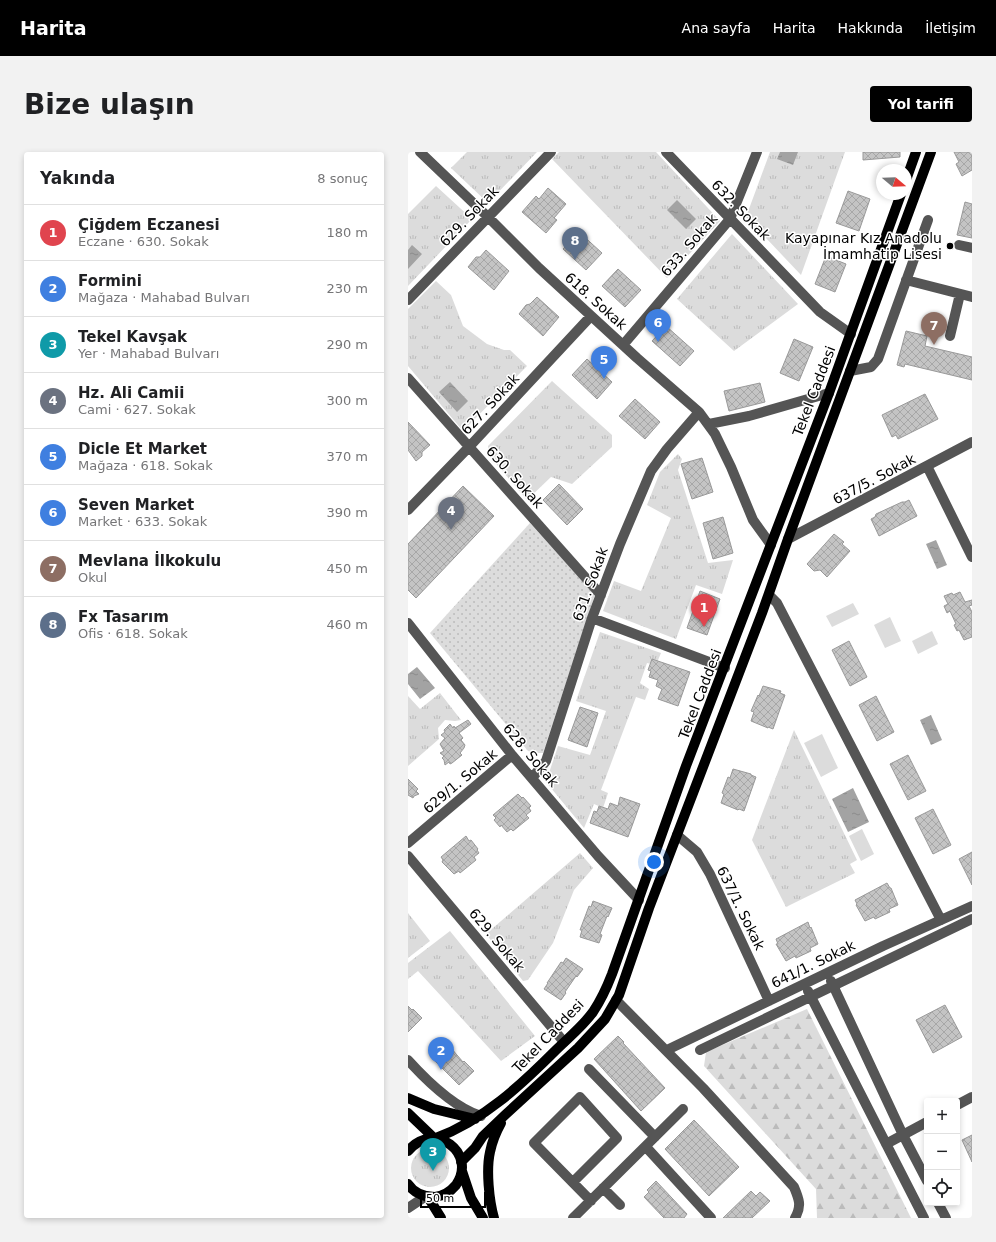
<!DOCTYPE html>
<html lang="tr">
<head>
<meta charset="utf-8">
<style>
  body { margin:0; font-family:"DejaVu Sans",sans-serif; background:#f2f2f2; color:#202124 }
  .controls { position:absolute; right:12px; bottom:12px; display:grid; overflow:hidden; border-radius:4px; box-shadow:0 2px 6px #0003 }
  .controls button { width:36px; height:36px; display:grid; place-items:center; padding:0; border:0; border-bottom:1px solid #e0e0e0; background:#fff; color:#202124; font:20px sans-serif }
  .compass { position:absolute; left:468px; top:12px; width:36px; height:36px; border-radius:50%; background:#fff; box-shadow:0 2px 6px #0003; rotate:109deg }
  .scale { position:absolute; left:12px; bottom:10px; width:66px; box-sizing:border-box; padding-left:4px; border:2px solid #000; border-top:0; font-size:11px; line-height:14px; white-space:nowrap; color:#000; -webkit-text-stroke:3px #fff; paint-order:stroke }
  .you { position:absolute; left:246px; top:710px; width:14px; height:14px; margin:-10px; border:3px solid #fff; border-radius:50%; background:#1a73e8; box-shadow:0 0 0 6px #1a73e833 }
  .badge { display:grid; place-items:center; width:26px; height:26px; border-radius:50%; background:#000; color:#fff; font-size:13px; font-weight:700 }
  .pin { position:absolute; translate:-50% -33px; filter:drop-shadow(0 1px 2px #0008) }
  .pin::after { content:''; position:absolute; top:21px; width:14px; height:12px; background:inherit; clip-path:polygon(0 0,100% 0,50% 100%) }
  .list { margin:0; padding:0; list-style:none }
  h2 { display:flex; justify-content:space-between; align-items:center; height:52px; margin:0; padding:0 16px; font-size:17px }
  h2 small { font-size:13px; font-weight:400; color:#757577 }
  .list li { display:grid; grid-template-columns:26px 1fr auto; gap:12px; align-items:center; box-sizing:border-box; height:56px; padding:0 16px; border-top:1px solid #e0e0e0 }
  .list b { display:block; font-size:15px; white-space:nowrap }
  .list p { margin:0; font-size:13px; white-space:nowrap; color:#757577 }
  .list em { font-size:13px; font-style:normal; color:#757577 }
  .icon { flex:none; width:22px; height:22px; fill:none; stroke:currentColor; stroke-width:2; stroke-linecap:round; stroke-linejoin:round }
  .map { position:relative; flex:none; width:564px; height:1066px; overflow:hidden; border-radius:4px }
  header { display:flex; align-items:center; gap:24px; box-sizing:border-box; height:56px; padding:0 20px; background:#000; color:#fff }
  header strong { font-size:19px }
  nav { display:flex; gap:22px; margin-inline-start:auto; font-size:14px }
  .intro { display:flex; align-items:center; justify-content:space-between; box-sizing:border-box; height:96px; padding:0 24px }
  h1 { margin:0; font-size:28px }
  .button { padding:10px 18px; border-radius:4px; background:#000; color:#fff; font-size:14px; font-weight:700 }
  main { display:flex; gap:24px; padding:0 24px }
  aside { flex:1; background:#fff; border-radius:4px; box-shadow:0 2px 6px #0003 }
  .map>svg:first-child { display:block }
  .grass { fill:url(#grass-tufts) }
  .forest { fill:url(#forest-firs) }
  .park { fill:url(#park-dots) }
  .garden { fill:#dcdcdc }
  .water { fill:url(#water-ripples) }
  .building { fill:url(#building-cross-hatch); stroke:#999 }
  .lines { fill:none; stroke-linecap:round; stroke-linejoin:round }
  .minor { stroke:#555; stroke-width:10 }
  .major { stroke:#000; stroke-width:10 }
  .poi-dot { fill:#000; stroke:#fff; stroke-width:1.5 }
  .labels { text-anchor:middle; stroke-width:3; stroke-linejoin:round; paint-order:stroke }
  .street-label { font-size:14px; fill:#000; stroke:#fff }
  .poi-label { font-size:14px; fill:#000; stroke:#fff; text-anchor:end }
</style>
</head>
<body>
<header>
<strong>Harita</strong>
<nav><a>Ana sayfa</a><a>Harita</a><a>Hakkında</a><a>İletişim</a></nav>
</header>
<div class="intro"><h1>Bize ulaşın</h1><a class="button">Yol tarifi</a></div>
<main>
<aside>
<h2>Yakında<small>8 sonuç</small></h2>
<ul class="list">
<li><span class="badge" style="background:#e0444e">1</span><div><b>Çiğdem Eczanesi</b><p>Eczane · 630. Sokak</p></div><em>180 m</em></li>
<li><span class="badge" style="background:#3f7fe0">2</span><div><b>Formini</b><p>Mağaza · Mahabad Bulvarı</p></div><em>230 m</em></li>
<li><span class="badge" style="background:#0f9aa8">3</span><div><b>Tekel Kavşak</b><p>Yer · Mahabad Bulvarı</p></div><em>290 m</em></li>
<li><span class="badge" style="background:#6b7280">4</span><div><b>Hz. Ali Camii</b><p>Cami · 627. Sokak</p></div><em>300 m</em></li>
<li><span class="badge" style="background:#3f7fe0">5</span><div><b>Dicle Et Market</b><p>Mağaza · 618. Sokak</p></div><em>370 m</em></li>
<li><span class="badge" style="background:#3f7fe0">6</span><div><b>Seven Market</b><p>Market · 633. Sokak</p></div><em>390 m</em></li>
<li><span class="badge" style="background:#8d6e63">7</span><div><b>Mevlana İlkokulu</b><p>Okul</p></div><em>450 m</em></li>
<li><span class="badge" style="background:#5c6f8a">8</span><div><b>Fx Tasarım</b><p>Ofis · 618. Sokak</p></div><em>460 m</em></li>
</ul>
</aside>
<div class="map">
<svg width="564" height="1066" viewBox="0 0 564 1066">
  <defs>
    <pattern id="grass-tufts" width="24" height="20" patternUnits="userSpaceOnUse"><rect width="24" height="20" fill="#dcdcdc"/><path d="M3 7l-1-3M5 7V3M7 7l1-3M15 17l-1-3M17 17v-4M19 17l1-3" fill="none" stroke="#bbb"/></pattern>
    <pattern id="forest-firs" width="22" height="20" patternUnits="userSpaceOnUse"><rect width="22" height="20" fill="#dcdcdc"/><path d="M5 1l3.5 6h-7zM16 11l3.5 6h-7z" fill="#bbb"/></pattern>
    <pattern id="park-dots" width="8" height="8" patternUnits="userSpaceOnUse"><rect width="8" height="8" fill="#dcdcdc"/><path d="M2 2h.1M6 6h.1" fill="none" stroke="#bbb" stroke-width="1.8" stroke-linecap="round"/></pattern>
    <pattern id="water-ripples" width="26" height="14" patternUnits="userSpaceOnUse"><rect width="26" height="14" fill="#a3a3a3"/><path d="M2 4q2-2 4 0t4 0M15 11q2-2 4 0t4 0" fill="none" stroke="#8b8b8b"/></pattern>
    <pattern id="building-cross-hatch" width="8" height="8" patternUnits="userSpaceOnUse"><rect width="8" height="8" fill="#c4c4c4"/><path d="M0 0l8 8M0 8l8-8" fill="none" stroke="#a7a7a7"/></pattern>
  </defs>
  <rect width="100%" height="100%" fill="#fff"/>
  <path class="grass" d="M59 0H129L80 51 43 16Z
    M151 0H248L312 69 259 126 144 7Z
    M362 0H437L393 123 338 65Z
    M28 34 64 67 0 134V62Z
    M324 82 390 152 326 199 269 147Z
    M28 129 43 143 55 174 79 192 96 198H102L119 214 55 279 0 214V157Z
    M144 229 204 283V295L164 332 143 325 119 348 80 302V294Z
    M270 302 274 307 270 318 300 411 325 408 314 442 288 433 268 487 195 459 206 429 233 439 263 366 239 353 252 320Z
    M192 480 253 501 248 513 239 511 232 531 241 537 237 548 228 545 193 638 200 641 195 656 186 652 176 676 138 630 150 594 182 603 198 559 168 549Z
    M32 541 53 568 47 569 37 568 30 576 31 587 0 614V544L12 557Z
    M386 578 449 708 442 712 447 721 378 755 344 688Z
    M172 701 185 716 166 738 145 791 120 828 115 829 78 782Z
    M0 761 22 789 0 806Z
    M42 779 127 884 93 909 10 819 0 827V811Z
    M3 1016a19 19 0 1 1 38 0a19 19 0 1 1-38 0Z"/>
  <path class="forest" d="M399 857 503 1066H409L408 1037 296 914 298 900Z"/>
  <path class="park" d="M122 371 187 443 135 601H126L120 599 22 481Z"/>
  <path class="garden" d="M445 451 451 462 424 475 418 464Z
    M482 465 493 489 477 496 466 473Z
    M524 479 530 492 510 502 504 489Z
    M414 582 430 616 413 625 396 591Z
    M454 677 466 702 453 709 441 684Z"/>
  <path class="water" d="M372 0H390L385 13 369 7Z
    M269 48 288 67 278 77 259 58Z
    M4 93 14 102 0 117V98Z
    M42 230 60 249 49 260 31 240Z
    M528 388 539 413 529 417 518 392Z
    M9 515 27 536 12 547 0 532V522Z
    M523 563 534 588 523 593 512 568Z
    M445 636 461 670 440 680 424 647Z"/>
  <path class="building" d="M455 0H492V5L455 8Z
    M546 0H564V18L554 24 548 12 551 10Z
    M140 36 158 52 146 66 149 68 138 81 114 60 128 44 131 47Z
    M440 39 462 47 451 79 428 71Z
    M557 50 564 52V86L549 83Z
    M171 80 194 101 178 118 155 97Z
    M78 98 101 119 86 138 60 115 68 105H72Z
    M418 104 438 112 427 140 407 132Z
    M210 117 233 138 217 155 194 134Z
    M129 145 151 165 135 184 111 162 118 153 122 152Z
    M258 174 286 199 272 214 244 189Z
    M498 179 519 184 517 194 564 205V228L497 212 496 215 489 213Z
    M386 187 405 195 391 229 372 221Z
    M179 207 204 230 189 247 164 223Z
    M352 231 357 250 321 259 316 239Z
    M517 242 530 267 490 287 488 283 484 285 474 263Z
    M227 247 252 270 237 287 211 264Z
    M0 270 22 293 14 300V304L8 309 0 298Z
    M294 306 305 340 284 347 273 312Z
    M151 332 175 357 159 373 135 348Z
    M55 334 86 364 8 446 0 438V392Z
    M501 348 509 364 471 384 463 367 467 365 468 362 494 350H497Z
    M315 365 325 401 305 407 295 371Z
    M426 382 436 390 434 392 442 399 419 425 412 418 406 419 399 412Z
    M292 439 312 447 299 483 279 476Z
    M552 440 557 450 564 448V453L561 454 564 460V485L556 488 551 478 549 479 546 473 548 472 542 459 539 461 536 454 540 452 536 444 544 441 545 443Z
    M441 489 459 525 442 534 424 498Z
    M244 507 282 520 270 554 250 547 254 537 248 534 250 528 241 525 243 519 240 518Z
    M355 534 373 539 372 541 377 543 365 577 360 575V576L343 569 346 560 343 559 350 543 351 544Z
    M468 544 486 580 469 589 451 553Z
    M172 555 190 561 179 595 160 588Z
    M60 568 63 572 51 581 55 586 53 588 57 593 56 596 52 601 54 603 44 611 42 612 41 610 37 613 36 608 34 606 36 604 32 601 36 599 32 592 37 586 33 583 37 580 36 578 42 572 45 576 46 574 47 576Z
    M500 603 518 639 500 648 482 612Z
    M325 617 343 622V623L348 625 336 659 331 657 330 658 313 651 316 642 314 641 320 625 322 626Z
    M0 627 10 637 8 639 11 642 6 644 5 646 0 643Z
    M110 642 114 646 115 645 123 654 121 656 123 659 118 663 121 666 105 679 103 677 99 680 93 673 92 675 86 668 88 666 85 663Z
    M212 645 232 652 220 685 182 671 186 659 189 660 191 654 200 657 202 651 210 654Z
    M525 657 543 693 525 702 507 666Z
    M58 684 61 689 63 688 70 697 69 698 71 701 66 705 68 708 52 721 51 719 46 722 34 710 35 708 33 705Z
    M564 700V733L551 707Z
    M479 731 482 736H483L490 753 481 757 482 760 467 767 466 765 457 769 448 753 449 752 447 748Z
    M185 749 204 756 200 765 199 764 192 782 194 783 191 791 172 785 174 778H172L181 754 183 755Z
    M400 770 402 776 403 775 410 792 402 796 403 799 388 806 387 804 378 809 368 792H370L368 787Z
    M158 806 175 817 169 825 168 824 157 840 158 841 153 848 136 837 140 831H139L153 810 155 811Z
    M537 853 554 885 525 901 508 868Z
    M0 854 4 858 5 857 14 866 0 880Z
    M210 884 216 890 215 891 257 936 233 959 186 907Z
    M37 889 55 910 56 909 66 919 51 933 22 904Z
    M286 968 331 1015 301 1044 257 997Z
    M564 983V1010L554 988Z
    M248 1029 279 1062 276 1066H256L236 1045 241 1040 239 1038Z
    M343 1039 348 1044 352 1040 362 1049 344 1066H315Z"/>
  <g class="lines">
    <path class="minor" d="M12 0 80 65 131 116 229 206 291 260 307 282 323 315 345 368 363 393
      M258 0 412 160 443 182
      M551 93 564 96
      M498 128 564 145
      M0 148 143 0
      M542 184 552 142
      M215 193 322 67 349 0
      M442 219 463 215 470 207 520 68
      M0 226 193 443
      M301 272 341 264 421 241
      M519 314 564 405
      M0 358 61 295 183 164
      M380 387 564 290
      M361 443 369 451 533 768
      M184 466 317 516
      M0 471 104 603 190 704 231 748
      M124 626 138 609 184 466 212 392 243 319 259 297 291 260
      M269 683 289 700 302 722 361 849
      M0 691 104 603
      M0 704 156 890
      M423 829 495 983 519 1029
      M400 839 516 1066
      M208 848 295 936 386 1035C391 1047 394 1054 387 1066
      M259 898 475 794 564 754
      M292 898 564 767
      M0 908C19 929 45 955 73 964
      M181 917 247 985
      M549 953 564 945
      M478 992 519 970
      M238 995 303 1066
      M165 1030 209 986 172 945 126 991 183 1049
      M195 1036 212 1053
      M530 1051 538 1066
      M0 1056 18 1044
      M165 1066 275 957"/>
    <path class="major" d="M498 28 508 0
      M0 946 26 957 67 967
      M0 961 26 986
      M28 986C76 968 113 933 148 898 160 886 175 874 185 860 193 848 199 835 204 822L278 614 421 241 493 42
      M0 999C26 968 70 1001 48 1033 43 1039 35 1044 27 1045 16 1045 6 1041 0 1032
      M53 1010 67 996 75 984 97 963 170 896 197 867 211 843 241 756 354 461 380 387 523 0
      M54 1019 63 1046 75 1066
      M20 1045 33 1066
      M86 1066C81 1048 78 1018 82 1000 84 990 88 980 93 971"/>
  </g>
  <circle class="poi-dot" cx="542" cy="94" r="4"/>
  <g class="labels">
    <g class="street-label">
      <text transform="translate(333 58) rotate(46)" y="5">632. Sokak</text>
      <text transform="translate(61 64) rotate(-46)" y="5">629. Sokak</text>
      <text transform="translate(281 93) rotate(-49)" y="5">633. Sokak</text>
      <text transform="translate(188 149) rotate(42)" y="5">618. Sokak</text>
      <text transform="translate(406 239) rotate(-69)" y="5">Tekel Caddesi</text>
      <text transform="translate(82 252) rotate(-47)" y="5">627. Sokak</text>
      <text transform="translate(107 325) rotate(48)" y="5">630. Sokak</text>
      <text transform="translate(466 327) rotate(-28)" y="5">637/5. Sokak</text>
      <text transform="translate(182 432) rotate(-70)" y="5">631. Sokak</text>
      <text transform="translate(292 542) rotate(-69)" y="5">Tekel Caddesi</text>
      <text transform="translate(123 603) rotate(50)" y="5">628. Sokak</text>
      <text transform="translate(52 629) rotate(-40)" y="5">629/1. Sokak</text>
      <text transform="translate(333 756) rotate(64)" y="5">637/1. Sokak</text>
      <text transform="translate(89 788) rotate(50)" y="5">629. Sokak</text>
      <text transform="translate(405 812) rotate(-26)" y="5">641/1. Sokak</text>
      <text transform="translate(140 884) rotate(-46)" y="5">Tekel Caddesi</text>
    </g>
    <g class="poi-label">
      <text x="534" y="91">Kayapınar Kız Anadolu<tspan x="534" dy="16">İmamhatip Lisesi</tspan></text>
    </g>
  </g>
</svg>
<div class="controls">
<button>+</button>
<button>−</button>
<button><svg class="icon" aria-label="locate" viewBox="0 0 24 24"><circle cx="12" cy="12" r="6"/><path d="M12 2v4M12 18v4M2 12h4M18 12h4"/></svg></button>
</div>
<svg class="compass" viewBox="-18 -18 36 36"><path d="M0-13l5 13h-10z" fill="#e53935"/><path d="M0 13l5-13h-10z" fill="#757577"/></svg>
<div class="scale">50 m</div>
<div class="you"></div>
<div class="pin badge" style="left:296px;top:475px;background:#e0444e">1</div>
<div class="pin badge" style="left:33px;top:918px;background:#3f7fe0">2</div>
<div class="pin badge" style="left:25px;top:1019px;background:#0f9aa8">3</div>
<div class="pin badge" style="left:43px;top:378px;background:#6b7280">4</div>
<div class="pin badge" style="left:196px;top:227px;background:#3f7fe0">5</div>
<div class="pin badge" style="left:250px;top:190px;background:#3f7fe0">6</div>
<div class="pin badge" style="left:526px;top:193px;background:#8d6e63">7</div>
<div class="pin badge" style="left:167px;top:108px;background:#5c6f8a">8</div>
</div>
</main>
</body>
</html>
